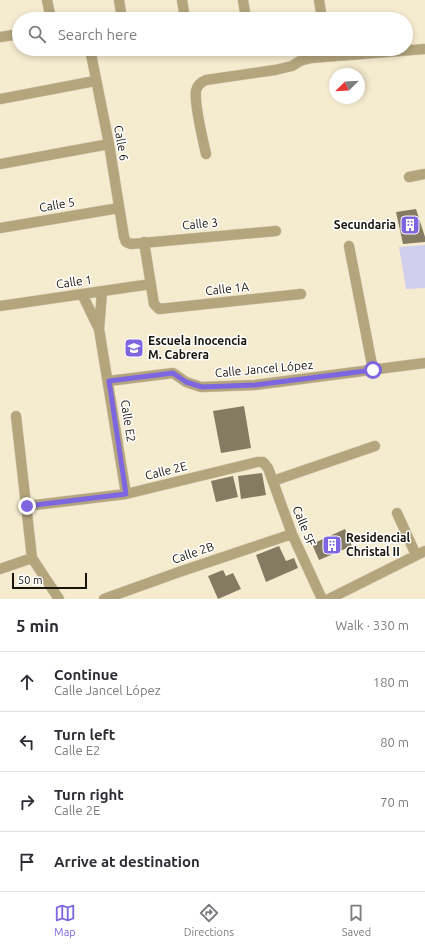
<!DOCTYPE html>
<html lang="en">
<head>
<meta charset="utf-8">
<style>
  body { margin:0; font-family:Ubuntu,sans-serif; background:#f2f2f3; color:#2b2b33 }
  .compass { position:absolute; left:329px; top:68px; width:36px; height:36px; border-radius:50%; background:#fff; box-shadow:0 2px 6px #0003; rotate:246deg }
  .scale { position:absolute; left:12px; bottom:10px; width:75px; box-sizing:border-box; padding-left:4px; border:2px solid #17140a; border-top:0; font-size:11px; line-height:14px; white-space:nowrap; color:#17140a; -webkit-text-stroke:3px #fff; paint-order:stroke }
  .stop { position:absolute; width:12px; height:12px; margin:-9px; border:3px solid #7f66e1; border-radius:50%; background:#fff }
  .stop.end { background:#7f66e1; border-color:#fff; box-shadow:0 1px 4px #0008 }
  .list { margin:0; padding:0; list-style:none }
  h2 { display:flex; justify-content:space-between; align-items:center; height:52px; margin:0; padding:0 16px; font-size:17px }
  h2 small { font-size:13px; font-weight:400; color:#7c7c81 }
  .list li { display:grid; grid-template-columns:26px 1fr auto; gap:12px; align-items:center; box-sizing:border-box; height:60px; padding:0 16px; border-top:1px solid #e1e1e2 }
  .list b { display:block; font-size:15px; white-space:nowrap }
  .list p { margin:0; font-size:13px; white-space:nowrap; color:#7c7c81 }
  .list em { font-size:13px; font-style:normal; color:#7c7c81 }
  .icon { flex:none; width:22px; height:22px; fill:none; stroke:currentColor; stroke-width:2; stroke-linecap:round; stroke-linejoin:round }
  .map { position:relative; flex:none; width:425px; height:599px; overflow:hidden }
  .search { position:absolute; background:#fff; box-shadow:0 2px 6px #0003; left:12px; right:12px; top:12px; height:44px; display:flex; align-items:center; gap:10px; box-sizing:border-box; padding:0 14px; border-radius:22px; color:#7c7c81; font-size:15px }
  .sheet { height:292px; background:#fff }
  nav { display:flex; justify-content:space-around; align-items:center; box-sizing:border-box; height:56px; border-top:1px solid #e1e1e2; background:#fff; font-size:11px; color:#7c7c81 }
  nav a { display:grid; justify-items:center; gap:2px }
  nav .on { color:#7f66e1 }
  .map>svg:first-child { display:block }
  .green { fill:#d1cfed }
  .building { fill:#857b63 }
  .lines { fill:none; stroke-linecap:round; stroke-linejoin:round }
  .minor-casing { stroke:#d1c9af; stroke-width:11 }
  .minor { stroke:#b4a57d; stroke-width:10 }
  .route { stroke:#7f66e1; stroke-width:5 }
  .labels { text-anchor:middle; stroke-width:3; stroke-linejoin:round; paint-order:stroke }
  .street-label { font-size:12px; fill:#17140a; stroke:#fff }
  .poi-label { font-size:12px; font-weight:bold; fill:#17140a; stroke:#fff; text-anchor:start }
</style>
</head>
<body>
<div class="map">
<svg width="425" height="599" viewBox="0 0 425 599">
  <rect width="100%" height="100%" fill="#f5ebcf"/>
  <path class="green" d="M425 245V288L406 289 399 247Z"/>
  <path class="building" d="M416 209 425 237V242L403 244 396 212Z
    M244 406 251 448 221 453 213 411Z
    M262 473 266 495 241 499 238 476Z
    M233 476 238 497 216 502 211 481Z
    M345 529 352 546 319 560 312 544Z
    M279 546 286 561 294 558 298 568 266 582 256 555Z
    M223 570 226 576 233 573 241 589 218 599 208 576Z"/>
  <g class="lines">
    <g class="minor-casing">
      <path id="minor" d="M47 0 51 19
        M119 0 122 19
        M182 0 185 19
        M243 0 246 19
        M319 0 322 19
        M306 19 321 17
        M0 37 19 34
        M60 49 64 50 73 49
        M90 49 109 144 124 237 126 242 131 244 276 231
        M0 99 95 81
        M206 154C203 140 194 104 196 91 197 86 201 82 206 80L275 70 292 66 300 61 311 58 425 49
        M0 164 109 144
        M409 177 425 174
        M0 228 119 208
        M144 242 154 304 159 309 301 294
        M349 246 373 370
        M102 292 99 329 126 494
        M82 294 99 329
        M0 306 151 284
        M109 381 173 373 186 382 201 387 255 385 425 363
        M16 416 32 558 59 599
        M273 481 375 446
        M27 506 126 494 257 462H263L268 468 292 534 322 599
        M397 513 416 555
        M0 569 32 558
        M104 599 179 572 292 534
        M329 599 425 551"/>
    </g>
    <use href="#minor" class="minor"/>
  </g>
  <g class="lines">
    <path class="route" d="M27 506 126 494 109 381 173 373 186 382 202 387 255 385 373 370"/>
  </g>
  <defs>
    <g id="building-square" transform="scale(1)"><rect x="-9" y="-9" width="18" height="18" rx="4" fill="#7f66e1" stroke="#fff"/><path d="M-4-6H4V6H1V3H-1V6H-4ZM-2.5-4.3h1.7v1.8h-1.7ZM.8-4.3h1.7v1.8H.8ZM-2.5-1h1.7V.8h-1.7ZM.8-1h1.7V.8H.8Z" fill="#fff"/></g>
    <g id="school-square" transform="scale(1)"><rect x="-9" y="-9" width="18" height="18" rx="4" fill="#7f66e1" stroke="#fff"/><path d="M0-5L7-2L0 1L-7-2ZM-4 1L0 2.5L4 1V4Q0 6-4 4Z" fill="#fff"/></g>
  </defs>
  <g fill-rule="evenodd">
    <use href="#building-square" x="410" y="225"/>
    <use href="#school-square" x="134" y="348"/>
    <use href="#building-square" x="332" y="545"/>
  </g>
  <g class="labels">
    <g class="street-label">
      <text transform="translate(121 143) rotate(80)" y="4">Calle 6</text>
      <text transform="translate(57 205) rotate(-10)" y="4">Calle 5</text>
      <text transform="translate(200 224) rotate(-5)" y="4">Calle 3</text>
      <text transform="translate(74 282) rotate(-8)" y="4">Calle 1</text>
      <text transform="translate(227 289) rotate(-6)" y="4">Calle 1A</text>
      <text transform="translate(264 369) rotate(-5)" y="4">Calle Jancel López</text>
      <text transform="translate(128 421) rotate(81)" y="4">Calle E2</text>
      <text transform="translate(166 471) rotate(-14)" y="4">Calle 2E</text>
      <text transform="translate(304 526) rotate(68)" y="4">Calle 5F</text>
      <text transform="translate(193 553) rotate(-19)" y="4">Calle 2B</text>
    </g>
    <g class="poi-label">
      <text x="396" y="229" text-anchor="end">Secundaria</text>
      <text x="148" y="345">Escuela Inocencia<tspan x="148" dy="14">M. Cabrera</tspan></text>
      <text x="346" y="542">Residencial<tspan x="346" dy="14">Christal II</tspan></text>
    </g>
  </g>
</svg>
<svg class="compass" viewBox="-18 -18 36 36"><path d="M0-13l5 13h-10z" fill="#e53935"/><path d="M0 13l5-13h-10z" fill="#7c7c81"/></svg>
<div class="scale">50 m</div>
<div class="stop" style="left:373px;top:370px"></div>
<div class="stop end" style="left:27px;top:506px"></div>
<div class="search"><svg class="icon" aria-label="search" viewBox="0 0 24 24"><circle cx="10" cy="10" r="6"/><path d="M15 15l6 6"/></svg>Search here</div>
</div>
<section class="sheet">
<h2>5 min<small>Walk · 330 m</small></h2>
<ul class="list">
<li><svg class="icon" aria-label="ahead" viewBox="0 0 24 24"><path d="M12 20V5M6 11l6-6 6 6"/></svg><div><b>Continue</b><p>Calle Jancel López</p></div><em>180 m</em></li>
<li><svg class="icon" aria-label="left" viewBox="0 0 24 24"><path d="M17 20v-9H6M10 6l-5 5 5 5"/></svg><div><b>Turn left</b><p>Calle E2</p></div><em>80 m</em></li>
<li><svg class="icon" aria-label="right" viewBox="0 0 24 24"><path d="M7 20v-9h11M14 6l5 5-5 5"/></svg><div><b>Turn right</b><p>Calle 2E</p></div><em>70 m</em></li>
<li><svg class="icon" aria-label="arrive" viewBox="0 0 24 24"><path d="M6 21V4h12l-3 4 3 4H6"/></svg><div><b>Arrive at destination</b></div></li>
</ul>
</section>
<nav>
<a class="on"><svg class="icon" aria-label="map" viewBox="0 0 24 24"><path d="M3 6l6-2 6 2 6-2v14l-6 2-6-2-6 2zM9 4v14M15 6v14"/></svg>Map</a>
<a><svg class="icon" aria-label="directions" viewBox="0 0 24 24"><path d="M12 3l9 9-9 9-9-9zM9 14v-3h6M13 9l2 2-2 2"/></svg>Directions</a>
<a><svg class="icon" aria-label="saved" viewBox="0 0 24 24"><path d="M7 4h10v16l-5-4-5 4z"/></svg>Saved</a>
</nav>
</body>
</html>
